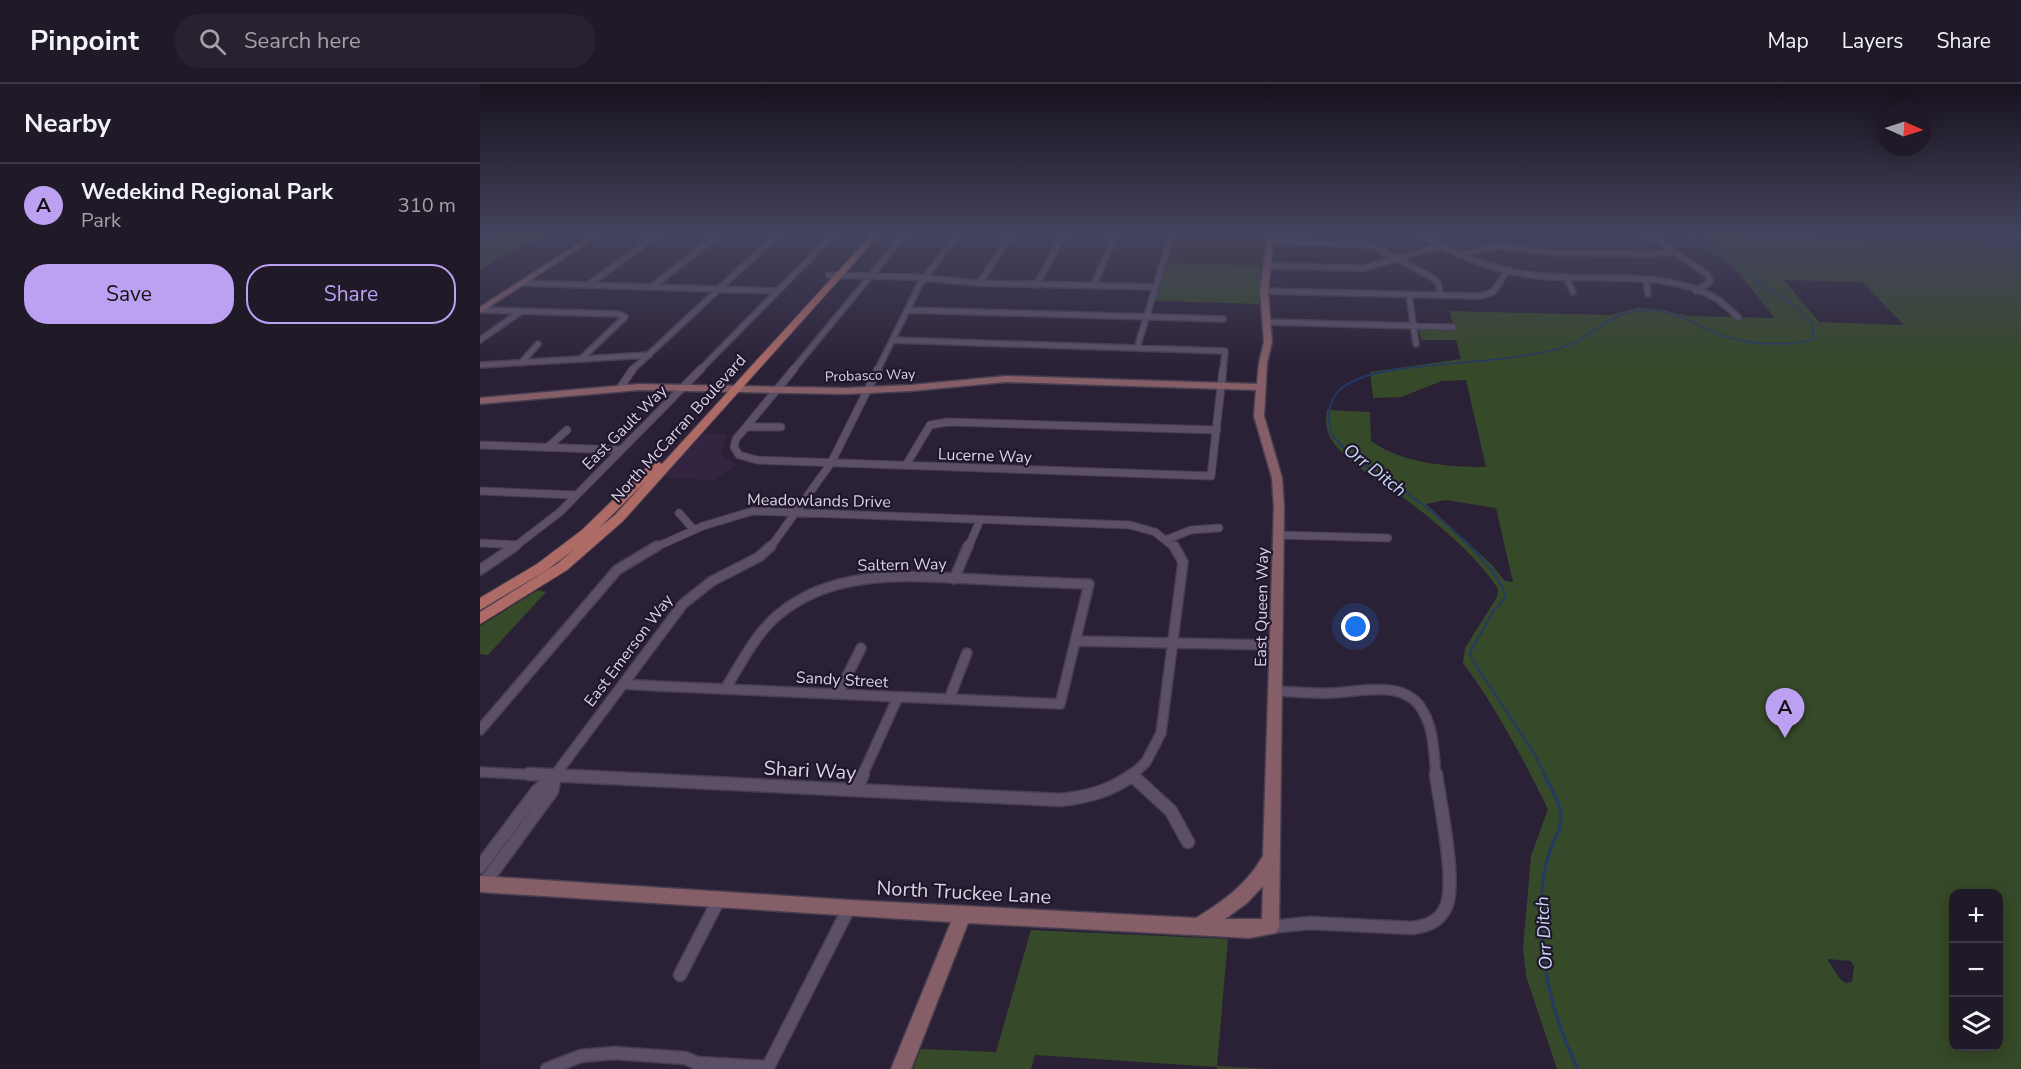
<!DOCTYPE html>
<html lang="en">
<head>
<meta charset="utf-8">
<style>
  body { margin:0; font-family:"Nunito Sans",sans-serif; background:#282230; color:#f1f3f6 }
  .controls { position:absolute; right:18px; bottom:18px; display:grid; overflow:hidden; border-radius:12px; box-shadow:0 3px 15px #0003 }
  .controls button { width:54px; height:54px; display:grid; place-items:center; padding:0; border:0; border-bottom:2px solid #3d3845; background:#201928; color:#f1f3f6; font:30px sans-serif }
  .compass { position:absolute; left:1397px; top:18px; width:54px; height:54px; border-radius:50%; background:#201928; box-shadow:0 3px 15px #0003; rotate:93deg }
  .you { position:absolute; left:876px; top:543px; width:21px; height:21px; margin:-15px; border:4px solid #fff; border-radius:50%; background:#1a73e8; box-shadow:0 0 0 9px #1a73e833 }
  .badge { display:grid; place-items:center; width:39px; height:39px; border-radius:50%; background:#bca0f2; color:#111; font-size:20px; font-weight:700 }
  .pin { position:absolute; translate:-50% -50px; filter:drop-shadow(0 2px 3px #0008) }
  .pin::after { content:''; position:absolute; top:32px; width:21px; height:18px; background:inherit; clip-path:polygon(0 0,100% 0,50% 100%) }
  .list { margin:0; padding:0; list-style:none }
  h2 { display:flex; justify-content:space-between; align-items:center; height:78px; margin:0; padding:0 24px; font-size:26px }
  h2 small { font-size:20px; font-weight:400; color:#a2a0a8 }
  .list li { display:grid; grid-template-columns:39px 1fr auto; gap:18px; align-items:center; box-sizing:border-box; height:84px; padding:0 24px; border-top:2px solid #3d3845 }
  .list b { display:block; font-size:22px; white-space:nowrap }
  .list p { margin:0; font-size:20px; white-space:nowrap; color:#a2a0a8 }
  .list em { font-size:20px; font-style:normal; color:#a2a0a8 }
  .actions { display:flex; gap:12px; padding:18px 24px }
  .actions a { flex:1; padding:14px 0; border:2px solid #bca0f2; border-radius:24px; text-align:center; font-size:21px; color:#bca0f2 }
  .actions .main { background:#bca0f2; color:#111 }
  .icon { flex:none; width:33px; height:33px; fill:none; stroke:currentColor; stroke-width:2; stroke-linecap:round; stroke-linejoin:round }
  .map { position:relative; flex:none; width:1541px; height:985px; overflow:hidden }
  header { display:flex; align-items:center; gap:36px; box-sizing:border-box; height:84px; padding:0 30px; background:#201928; border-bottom:2px solid #3d3845 }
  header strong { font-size:28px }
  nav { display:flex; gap:33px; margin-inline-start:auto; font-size:21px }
  .search { width:420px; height:54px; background:#282230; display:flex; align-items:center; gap:15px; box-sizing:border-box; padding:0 21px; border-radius:24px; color:#a2a0a8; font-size:22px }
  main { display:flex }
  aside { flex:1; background:#201928 }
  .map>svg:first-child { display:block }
  .built { fill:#332541 }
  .education { fill:#382a1d }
  .green { fill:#364928; fill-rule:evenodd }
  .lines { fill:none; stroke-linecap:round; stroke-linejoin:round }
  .stream-far2 { stroke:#243965; stroke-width:1.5 }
  .stream-far1 { stroke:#243965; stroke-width:2 }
  .stream { stroke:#243965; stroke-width:3 }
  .street-far3-casing { stroke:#473f50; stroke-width:8 }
  .street-far2-casing { stroke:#473f50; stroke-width:9 }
  .street-far1-casing { stroke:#473f50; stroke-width:12 }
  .street-casing { stroke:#473f50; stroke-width:15 }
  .secondary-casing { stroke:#473f50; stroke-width:3 }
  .primary-casing { stroke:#473f50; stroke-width:2 }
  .street-far3 { stroke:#5c5068; stroke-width:5 }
  .street-far2 { stroke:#5c5068; stroke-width:7 }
  .street-far1 { stroke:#5c5068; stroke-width:9 }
  .street { stroke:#5c5068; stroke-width:12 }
  .secondary { fill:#855e67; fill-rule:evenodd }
  .primary { fill:#ae6b66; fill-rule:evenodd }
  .labels { text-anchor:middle; stroke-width:4.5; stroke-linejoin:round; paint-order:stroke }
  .far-street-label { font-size:14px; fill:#dad4e2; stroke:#21172c }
  .street-label { font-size:16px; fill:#dad4e2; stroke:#21172c }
  .water-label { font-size:18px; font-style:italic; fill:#c9d8f6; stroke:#21172c }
  .near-street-label { font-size:20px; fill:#dad4e2; stroke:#21172c }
</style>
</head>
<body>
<header>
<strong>Pinpoint</strong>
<div class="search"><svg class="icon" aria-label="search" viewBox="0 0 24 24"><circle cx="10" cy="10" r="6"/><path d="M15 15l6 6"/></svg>Search here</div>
<nav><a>Map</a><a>Layers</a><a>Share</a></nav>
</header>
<main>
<aside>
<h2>Nearby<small></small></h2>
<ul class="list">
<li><span class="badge">A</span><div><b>Wedekind Regional Park</b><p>Park</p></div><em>310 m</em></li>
</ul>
<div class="actions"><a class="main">Save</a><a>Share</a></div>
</aside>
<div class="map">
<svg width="1541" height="985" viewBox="0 0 1541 985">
  <rect width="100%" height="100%" fill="#2b2136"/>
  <path class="built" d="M222 349 248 350 241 366 243 372 256 381 235 396 187 394 185 391Z"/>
  <path class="education" d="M698 149H785L781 182 688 179Z"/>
  <path class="green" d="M13 149H74L28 168 0 186V156Z
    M1198 149H1204L1243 171 1226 149 1541 165V985H1077L1046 892 1043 864 1051 772 1068 725C1043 675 1016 623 983 579L985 564 1017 513 1018 505C1000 475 953 435 925 415 903 399 863 377 850 353 845 344 846 335 847 326L890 328 891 357C923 380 969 383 1006 383L986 296 962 297 921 313 893 314 890 288 981 275 976 256H942L939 247 941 246H974L970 227 1130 231 1158 224 1179 225 1207 232 1295 234 1253 182ZM1304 196 1382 198 1424 241 1339 238ZM965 416 1016 424 1033 498 1025 497 1011 480 946 420ZM1474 810H1518V962H1474ZM1347 875 1371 877 1374 883 1372 898 1366 899 1360 895Z
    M686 179 781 182 779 220 675 217Z
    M58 506 66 508 8 571 0 570V542Z
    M551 846 748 855 737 982 790 985H737V983L555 971 551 985H433L441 965 516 968Z"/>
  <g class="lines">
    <path class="stream-far2" d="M909 287C965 277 1022 279 1077 265 1113 256 1126 226 1168 226 1192 226 1211 238 1233 248 1263 261 1301 263 1332 256L1334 253 1331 238 1318 224 1272 195 1251 178 1201 149"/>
    <path class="stream-far1" d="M917 285C880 292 839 300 851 349 871 378 906 393 934 414 956 430 1025 488 1025 514L1013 528 990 568 992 575 1054 669 1065 692"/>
    <path class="stream" d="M1064 690C1069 701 1079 716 1081 728 1083 744 1071 761 1067 776 1064 788 1062 800 1062 812 1058 874 1071 930 1098 985"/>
    <g class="street-far3-casing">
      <path id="street-far3" d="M935 149C977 169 1004 185 1051 191 1111 199 1182 183 1237 215 1244 220 1251 227 1258 233
        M1160 149 1171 152 1228 191 1230 198 1216 207
        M790 157 891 161 953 194 958 199 961 212
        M979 171 1016 162 1073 169 1171 170 1194 168
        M787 182 884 184 960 162
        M349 191 433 193 499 199 674 203
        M1086 193 1093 208
        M1166 195 1168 210
        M42 199 297 207
        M499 199 533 149
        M108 201 180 149
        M556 201 585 149
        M613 202 635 153 634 149
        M172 203 240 149
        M784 207 1000 212 1013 208 1028 186
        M929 211 936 260
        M2 226 139 230 145 233 102 274
        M427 226 743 235
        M787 238 973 243
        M0 256 40 228
        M413 256 745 267 743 287
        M657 264 692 149
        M41 279 58 260
        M0 281 169 271
        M151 287 299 149
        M219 287 355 149
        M312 287 426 149
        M397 287 440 200 479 149"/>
    </g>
    <g class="street-far2-casing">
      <path id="street-far2" d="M314 285 256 355 254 363 259 371 277 376 731 392 743 285
        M140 304 153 285
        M267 343H301
        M0 361 141 366
        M68 363 87 346
        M426 381 450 341 468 338 737 346
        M0 407 96 411
        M199 429 214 446
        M799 451 908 454
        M688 455 711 446 739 444
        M0 459 38 461
        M33 464 80 428 221 285
        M174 464 223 442 273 427 650 441 675 448 695 464
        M290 464 351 379 398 285
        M488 464 500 436"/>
    </g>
    <g class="street-far1-casing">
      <path id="street-far1" d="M0 486 35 462
        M474 495 488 462
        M595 557 797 561
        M143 600 176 602 580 620 609 500C571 499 533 497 495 495 428 492 353 484 298 531 275 550 261 580 245 605
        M796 607C814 608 833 610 851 609 882 608 927 594 944 629 954 647 954 671 956 692
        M358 610 381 564
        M469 615 487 569
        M0 646 137 486 177 462
        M0 688 80 692
        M75 691 203 520 232 497 279 473 291 462
        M382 692 418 613
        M651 692 666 678 681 649 703 478 694 462"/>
    </g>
    <g class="street-casing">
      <path id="street" d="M49 690 580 716C608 713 631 707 654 690
        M653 692 691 727 708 758
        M376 706 383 690
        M0 783 57 707 75 691 72 707 4 800
        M790 843 830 839 932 844C947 842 959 838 966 823 977 799 960 720 956 690
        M200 891 239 815
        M67 985 101 972 134 969 205 974 217 979 288 983
        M287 985 369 824"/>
    </g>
    <g class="secondary-casing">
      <path id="secondary" d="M115 149H122L0 229V223Z
        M788 149H794L788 207 792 258 787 279 784 332 802 394 804 424 799 843 796 849 769 854 488 839 431 985H411L471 838 0 808V792L369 816 716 834C744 817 767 800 783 772L794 424 792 394 774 332 776 306 526 298 431 307 366 310 159 306 0 320V314L159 300 366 304 431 301 526 292 777 300 779 279 784 258 780 207ZM783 802 782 835H745L767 819Z"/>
    </g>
    <g class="primary-casing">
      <path id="primary" d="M393 149H401L143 437 87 486 0 540V528L77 480 96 464 67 486 0 526V514L57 480 102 446 172 378 176 377 182 380ZM166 397 135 431 119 444Z"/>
    </g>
    <use href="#street-far3" class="street-far3"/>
    <use href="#street-far2" class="street-far2"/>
    <use href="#street-far1" class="street-far1"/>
    <use href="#street" class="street"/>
    <use href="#secondary" class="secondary"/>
    <use href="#primary" class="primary"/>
  </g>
  <linearGradient id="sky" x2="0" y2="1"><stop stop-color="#18121e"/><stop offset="0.52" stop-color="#44435d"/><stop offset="1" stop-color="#44435d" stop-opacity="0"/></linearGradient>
  <rect width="1541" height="287" fill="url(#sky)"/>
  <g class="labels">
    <g class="far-street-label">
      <text transform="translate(390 291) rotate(-2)" y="5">Probasco Way</text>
    </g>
    <g class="street-label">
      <text transform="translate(144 343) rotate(-45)" y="6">East Gault Way</text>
      <text transform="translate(198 344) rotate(-48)" y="6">North McCarran Boulevard</text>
      <text transform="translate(505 371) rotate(2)" y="6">Lucerne Way</text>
      <text transform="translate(339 416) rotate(1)" y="6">Meadowlands Drive</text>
      <text transform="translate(422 480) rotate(-1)" y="6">Saltern Way</text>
      <text transform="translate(781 523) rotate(-89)" y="6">East Queen Way</text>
      <text transform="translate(148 566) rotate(-53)" y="6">East Emerson Way</text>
      <text transform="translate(362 595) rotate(3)" y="6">Sandy Street</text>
    </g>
    <g class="water-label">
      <text transform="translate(895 386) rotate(38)" y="6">Orr Ditch</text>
      <text transform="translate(1064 849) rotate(-93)" y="6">Orr Ditch</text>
    </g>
    <g class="near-street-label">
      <text transform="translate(330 686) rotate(3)" y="7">Shari Way</text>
      <text transform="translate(484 808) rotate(3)" y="7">North Truckee Lane</text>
    </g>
  </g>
</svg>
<div class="controls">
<button>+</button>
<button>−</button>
<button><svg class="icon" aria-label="layers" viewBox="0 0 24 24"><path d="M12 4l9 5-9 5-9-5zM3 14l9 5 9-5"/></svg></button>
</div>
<svg class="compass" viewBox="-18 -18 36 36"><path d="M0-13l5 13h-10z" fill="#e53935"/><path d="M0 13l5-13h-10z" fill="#a2a0a8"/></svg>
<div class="you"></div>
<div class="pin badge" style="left:1305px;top:654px">A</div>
</div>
</main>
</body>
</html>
